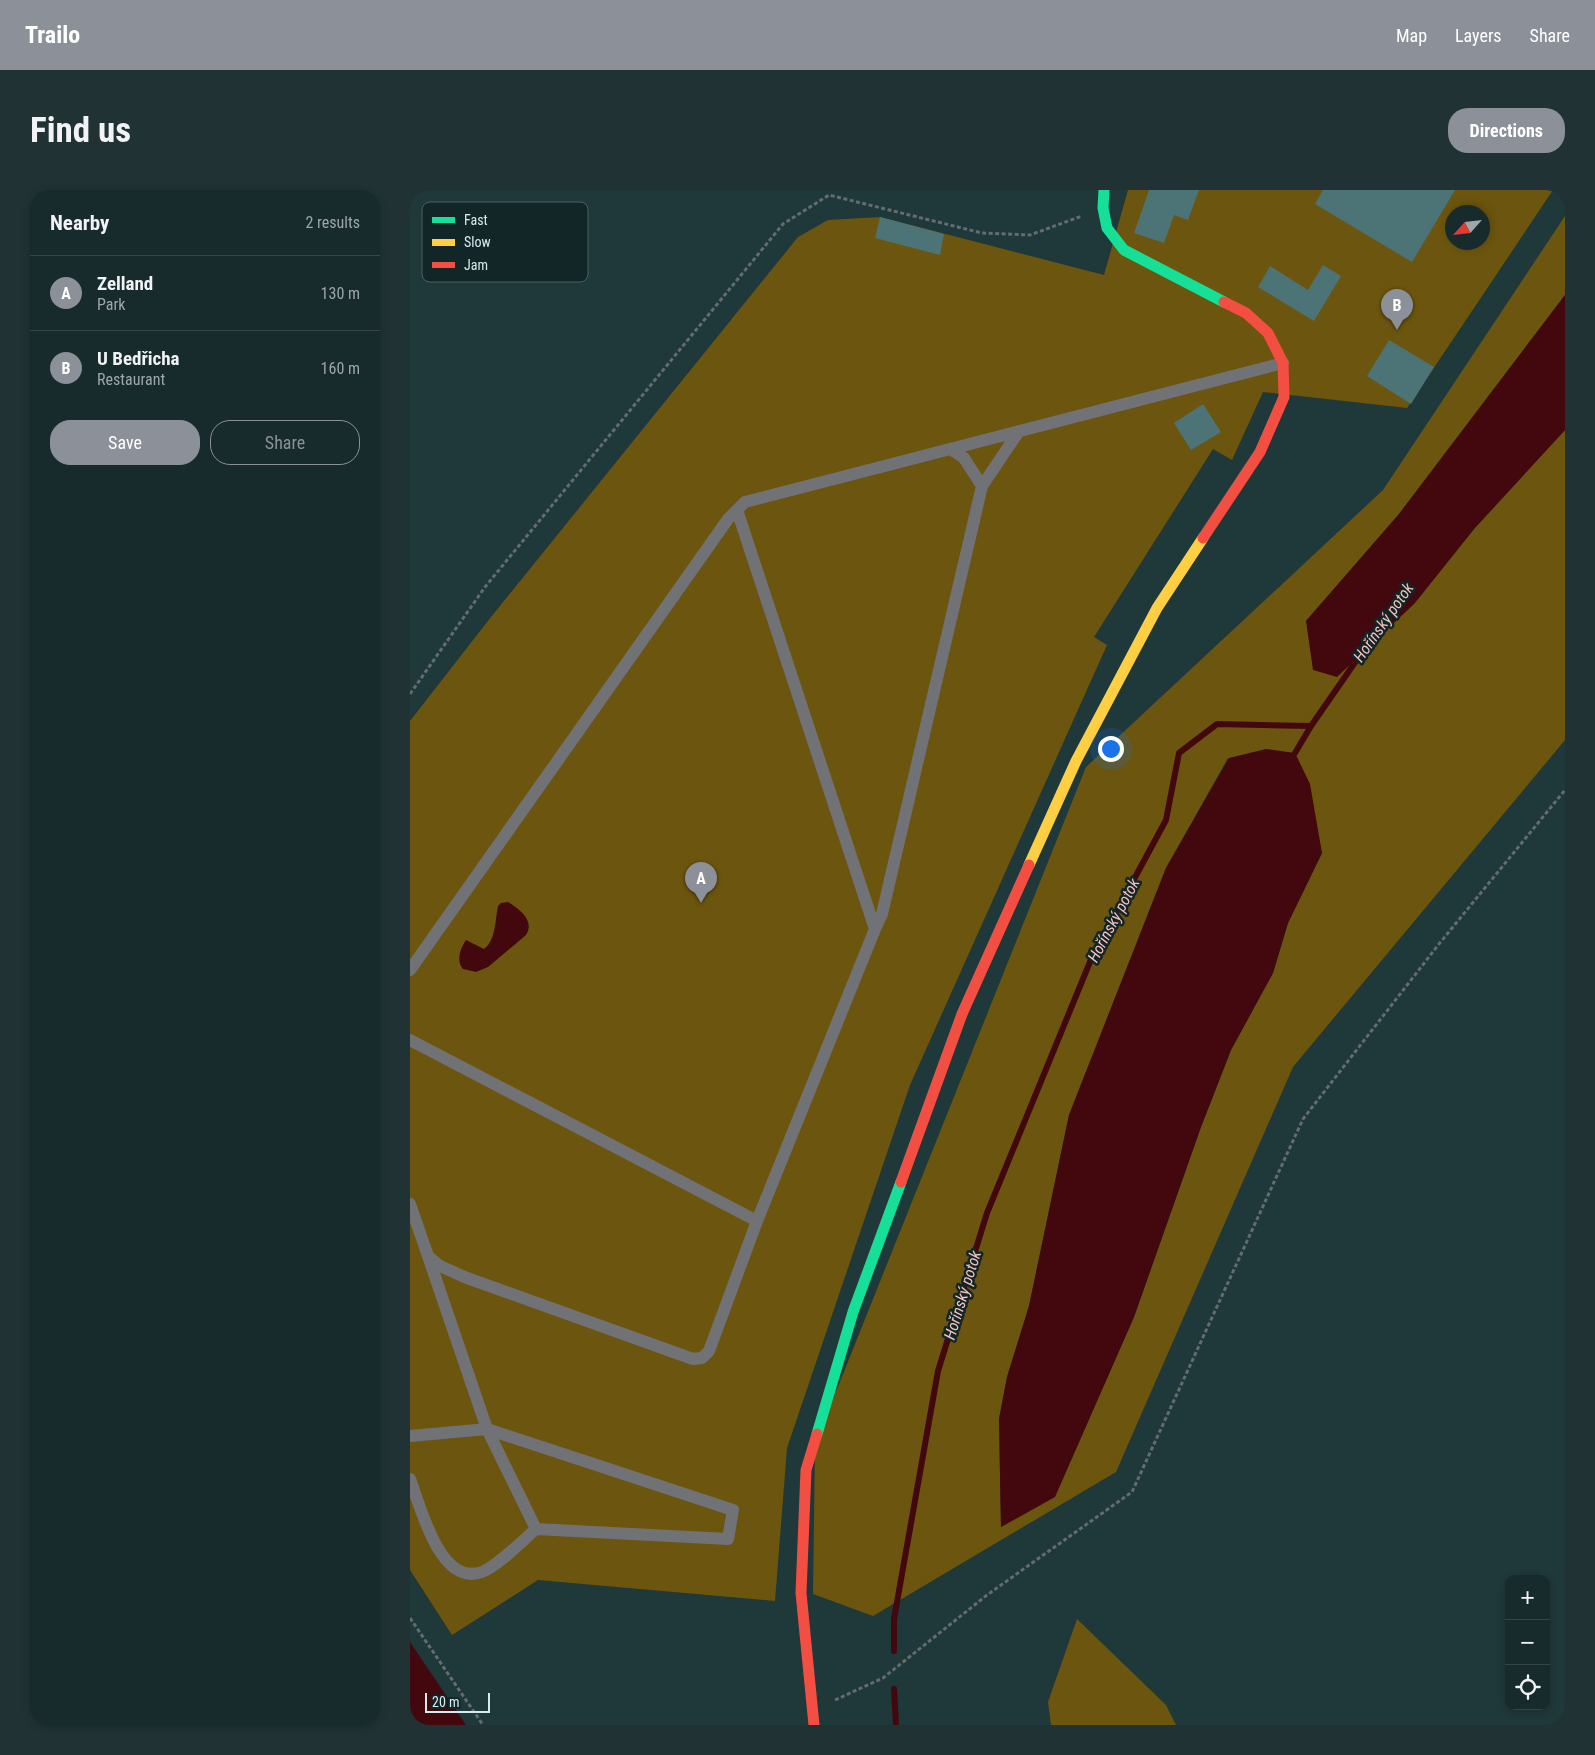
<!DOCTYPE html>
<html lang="en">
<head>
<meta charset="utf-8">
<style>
  body { margin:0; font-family:"Roboto Condensed",sans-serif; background:#203234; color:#f1f3f6 }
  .controls { position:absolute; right:15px; bottom:15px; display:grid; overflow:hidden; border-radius:10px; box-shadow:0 2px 8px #0003 }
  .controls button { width:45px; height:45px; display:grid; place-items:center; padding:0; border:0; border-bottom:1px solid #364648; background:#172a2c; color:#f1f3f6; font:25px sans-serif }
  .compass { position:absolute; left:1035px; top:15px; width:45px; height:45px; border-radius:50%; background:#172a2c; box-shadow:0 2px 8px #0003; rotate:243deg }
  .scale { position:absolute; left:15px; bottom:12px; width:65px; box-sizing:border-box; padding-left:5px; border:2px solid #d4ecee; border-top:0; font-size:14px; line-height:18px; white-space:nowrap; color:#d4ecee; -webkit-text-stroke:4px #122527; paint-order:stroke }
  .you { position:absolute; left:700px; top:558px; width:18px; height:18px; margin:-12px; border:4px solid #fff; border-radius:50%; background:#1a73e8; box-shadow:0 0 0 8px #1a73e833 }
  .badge { display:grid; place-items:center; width:32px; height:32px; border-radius:50%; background:#8c9099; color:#fff; font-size:16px; font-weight:700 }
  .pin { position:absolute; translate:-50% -41px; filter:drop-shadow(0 1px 2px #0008) }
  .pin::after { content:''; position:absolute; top:26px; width:18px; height:15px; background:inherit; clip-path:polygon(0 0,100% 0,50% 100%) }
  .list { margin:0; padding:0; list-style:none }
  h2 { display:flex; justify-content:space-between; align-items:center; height:65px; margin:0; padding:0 20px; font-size:21px }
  h2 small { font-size:16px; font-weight:400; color:#9ea7a9 }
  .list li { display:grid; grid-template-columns:32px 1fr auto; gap:15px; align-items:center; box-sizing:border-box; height:75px; padding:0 20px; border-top:1px solid #364648 }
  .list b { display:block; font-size:19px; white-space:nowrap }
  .list p { margin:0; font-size:16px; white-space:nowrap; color:#9ea7a9 }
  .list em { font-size:16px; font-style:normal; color:#9ea7a9 }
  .actions { display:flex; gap:10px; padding:15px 20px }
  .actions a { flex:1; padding:11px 0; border:1px solid #8c9099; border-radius:20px; text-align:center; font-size:18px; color:#8c9099 }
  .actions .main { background:#8c9099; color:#fff }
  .icon { flex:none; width:28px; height:28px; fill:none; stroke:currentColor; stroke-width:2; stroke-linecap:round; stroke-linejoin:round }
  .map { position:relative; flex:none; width:1155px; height:1535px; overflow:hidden; border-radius:20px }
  header { display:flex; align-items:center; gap:30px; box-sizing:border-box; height:70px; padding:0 25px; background:#8c9099; color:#fff }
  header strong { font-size:24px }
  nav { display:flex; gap:28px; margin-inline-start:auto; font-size:18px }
  .intro { display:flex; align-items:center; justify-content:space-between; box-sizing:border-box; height:120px; padding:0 30px }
  h1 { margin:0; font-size:35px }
  .button { padding:12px 22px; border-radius:20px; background:#8c9099; color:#fff; font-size:18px; font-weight:700 }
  main { display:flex; gap:30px; padding:0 30px }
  aside { flex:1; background:#172a2c; border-radius:20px; box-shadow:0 2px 8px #0003 }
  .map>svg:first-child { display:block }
  .green { fill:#6c550e; fill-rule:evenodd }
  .water { fill:#43080d }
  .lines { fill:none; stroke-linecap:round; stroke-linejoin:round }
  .stream { stroke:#43080d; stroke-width:6 }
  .building { fill:#4c7477 }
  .path { stroke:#636c6f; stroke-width:3; stroke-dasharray:4 2.5; stroke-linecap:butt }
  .lane { stroke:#717276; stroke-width:12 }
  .fast { stroke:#16e098; stroke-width:11 }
  .slow { stroke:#ffcf43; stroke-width:11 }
  .jam { stroke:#f24e42; stroke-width:11 }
  .labels { text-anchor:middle; stroke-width:5; stroke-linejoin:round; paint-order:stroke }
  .water-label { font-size:16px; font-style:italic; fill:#f8c3bf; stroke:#122527 }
  .key { fill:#122527; stroke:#4c6163; stroke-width:1 }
  .key-label { font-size:14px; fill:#d4ecee }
</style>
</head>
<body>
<header>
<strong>Trailo</strong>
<nav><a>Map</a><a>Layers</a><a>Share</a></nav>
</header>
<div class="intro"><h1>Find us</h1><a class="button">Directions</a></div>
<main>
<aside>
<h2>Nearby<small>2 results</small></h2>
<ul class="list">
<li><span class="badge">A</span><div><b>Zelland</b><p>Park</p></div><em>130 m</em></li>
<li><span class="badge">B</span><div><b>U Bedřicha</b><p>Restaurant</p></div><em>160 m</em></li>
</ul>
<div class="actions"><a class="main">Save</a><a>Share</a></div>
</aside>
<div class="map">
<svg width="1155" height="1535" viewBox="0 0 1155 1535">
  <rect width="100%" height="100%" fill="#1f383a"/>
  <path class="green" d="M718 0H1143L997 218 853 202 822 270 803 259 684 447 697 455 500 895 377 1258 365 1411 128 1390 42 1445 0 1380V531L81 427 388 47 418 30 470 27 694 85ZM1042 22H1072V52H1042Z
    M1155 26V105L989 324 896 431 1004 414 1064 339 1155 240V550L883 877 706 1282 463 1426 403 1404 405 1254 676 577 973 300ZM818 568 912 663 878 733 863 783 821 860 791 937 724 1127 645 1306 591 1337 589 1229 597 1187 619 1116 659 925 756 678Z
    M667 1429 756 1515 766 1535H641L638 1512Z"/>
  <path class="water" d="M1155 105V240L1064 339 1004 414 927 487 903 480 896 431 989 324Z
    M856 559 885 563 900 594 912 663 878 733 863 783 821 860 791 937 724 1127 645 1307 591 1337 589 1229 597 1187 619 1116 659 925 756 678 819 568Z
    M98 712C110 719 125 731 116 745L78 777 66 782 53 779C46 771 50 759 56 750L74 759C86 750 85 731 88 716L91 713Z
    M0 1452 56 1535H0Z"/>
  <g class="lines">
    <path class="stream" d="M885 563 901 536
      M484 1461V1429L528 1181 577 1023 682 767 756 630 769 563 807 534 901 536 955 458
      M484 1499 486 1535"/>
  </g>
  <path class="building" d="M739 0H789L778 30 764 25 754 53 724 43Z
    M913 0H1045L1002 72 905 14Z
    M470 27 534 44 530 65 465 48Z
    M913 75 931 86 904 131 848 97 860 76 898 100Z
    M979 150 1024 177 1001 214 957 186Z
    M793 214 811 242 781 260 764 233Z"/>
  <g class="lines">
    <path class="path" d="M0 504 75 397 373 34 419 5 572 43 620 45 672 26
      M0 1428 73 1535
      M425 1510 473 1488 577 1405 722 1302 893 929 1029 754 1155 600"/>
    <path class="lane" d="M541 259 554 268 572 296 609 241
      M327 320 465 739 472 724 572 296
      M0 780 318 329 335 312 873 173
      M0 850 347 1031 465 739
      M0 1014 18 1066 30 1076 57 1088 283 1169 292 1168 299 1161 347 1031
      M18 1066 77 1239 126 1339
      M0 1246 77 1239 323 1320 318 1349 126 1339C113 1350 88 1376 72 1382 30 1397 11 1318 0 1289"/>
    <path class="fast" d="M694 0 693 18 697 38 714 60 814 112
      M407 1244 443 1122 491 992"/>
    <path class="slow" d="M619 675 666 571 747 418 793 348"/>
    <path class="jam" d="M793 348 850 262 874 207 873 173 858 143 836 123 814 112
      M491 992 552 824 619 675
      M404 1535 391 1403 396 1280 407 1244"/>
  </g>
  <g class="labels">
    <g class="water-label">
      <text transform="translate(973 432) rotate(-55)" y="6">Hořínský potok</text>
      <text transform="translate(703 730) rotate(-62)" y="6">Hořínský potok</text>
      <text transform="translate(552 1105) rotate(-73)" y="6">Hořínský potok</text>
    </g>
  </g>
  <rect x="12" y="12" width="166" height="80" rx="8" class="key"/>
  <rect x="22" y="27" width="23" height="6" fill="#16e098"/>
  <rect x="22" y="49" width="23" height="7" fill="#ffcf43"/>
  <rect x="22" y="72" width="23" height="6" fill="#f24e42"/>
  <g class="key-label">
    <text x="54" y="35">Fast</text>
    <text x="54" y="57">Slow</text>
    <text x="54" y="80">Jam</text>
  </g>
</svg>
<div class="controls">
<button>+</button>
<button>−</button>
<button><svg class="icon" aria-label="locate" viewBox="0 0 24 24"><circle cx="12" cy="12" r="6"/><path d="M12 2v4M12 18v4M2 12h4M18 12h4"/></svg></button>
</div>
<svg class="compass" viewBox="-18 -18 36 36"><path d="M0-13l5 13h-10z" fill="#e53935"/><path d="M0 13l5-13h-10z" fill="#9ea7a9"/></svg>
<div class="scale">20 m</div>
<div class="you"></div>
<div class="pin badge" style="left:291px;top:713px">A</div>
<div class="pin badge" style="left:987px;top:140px">B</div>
</div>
</main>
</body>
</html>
